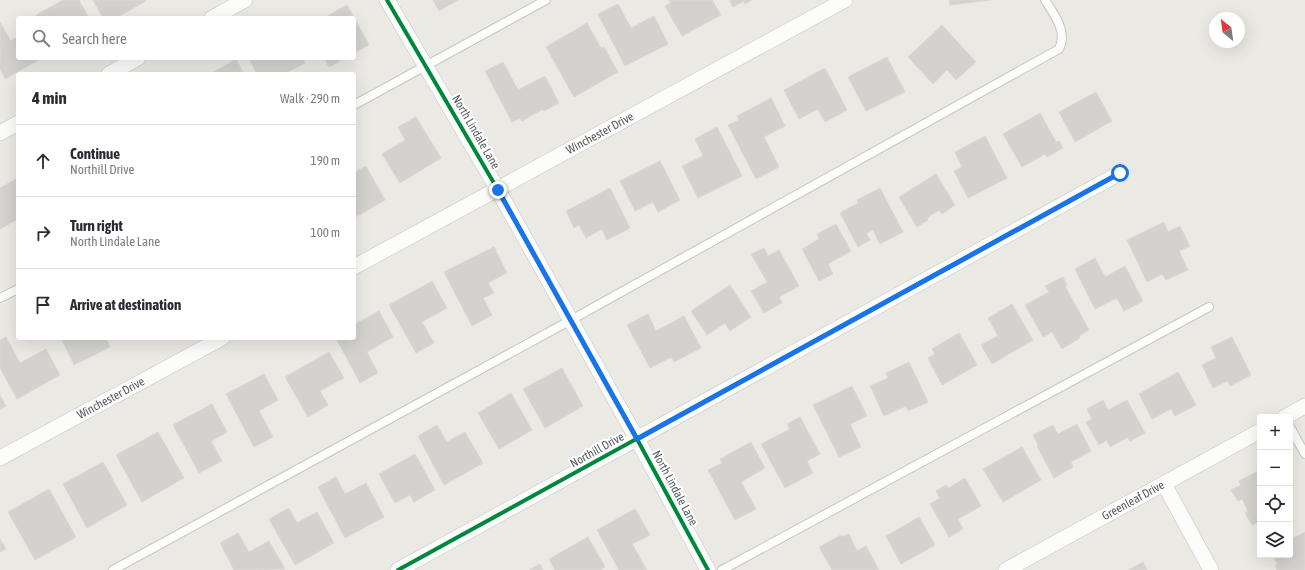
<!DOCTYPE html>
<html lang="en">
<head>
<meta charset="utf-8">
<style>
  body { margin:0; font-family:"Asap Condensed",sans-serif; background:#f7f7f7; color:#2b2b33 }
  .controls { position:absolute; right:12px; bottom:12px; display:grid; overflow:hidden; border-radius:4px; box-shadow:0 4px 16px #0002 }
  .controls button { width:36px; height:36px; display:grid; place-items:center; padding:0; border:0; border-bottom:1px solid #e1e1e2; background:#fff; color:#2b2b33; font:20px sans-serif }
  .compass { position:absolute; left:1209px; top:12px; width:36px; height:36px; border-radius:50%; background:#fff; box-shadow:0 4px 16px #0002; rotate:331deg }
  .stop { position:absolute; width:12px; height:12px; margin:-9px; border:3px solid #1a73e8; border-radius:50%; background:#fff }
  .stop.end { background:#1a73e8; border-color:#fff; box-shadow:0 1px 4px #0008 }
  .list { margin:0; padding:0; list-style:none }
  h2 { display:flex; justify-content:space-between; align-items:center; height:52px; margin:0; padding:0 16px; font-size:17px }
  h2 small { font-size:13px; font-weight:400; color:#7c7c81 }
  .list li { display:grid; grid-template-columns:26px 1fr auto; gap:12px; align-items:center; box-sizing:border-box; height:72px; padding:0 16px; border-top:1px solid #e1e1e2 }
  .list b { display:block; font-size:15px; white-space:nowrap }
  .list p { margin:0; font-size:13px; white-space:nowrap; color:#7c7c81 }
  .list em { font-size:13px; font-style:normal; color:#7c7c81 }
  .icon { flex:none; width:22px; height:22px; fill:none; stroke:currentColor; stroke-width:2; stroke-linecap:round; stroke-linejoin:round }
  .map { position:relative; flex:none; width:1305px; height:570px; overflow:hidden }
  .search { position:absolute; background:#fff; box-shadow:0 4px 16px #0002; left:16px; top:16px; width:340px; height:44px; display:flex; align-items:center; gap:10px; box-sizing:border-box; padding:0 14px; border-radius:4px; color:#7c7c81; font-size:15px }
  .panel { position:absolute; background:#fff; box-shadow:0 4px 16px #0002; left:16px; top:72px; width:340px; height:268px; border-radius:4px }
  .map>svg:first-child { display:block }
  .building { fill:#d3d2cf; stroke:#dad8d3 }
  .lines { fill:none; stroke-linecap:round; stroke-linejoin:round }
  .lane-casing { stroke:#c6c6c5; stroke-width:10 }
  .street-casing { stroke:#c6c6c5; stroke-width:16 }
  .lane { stroke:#fcfcfb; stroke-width:8 }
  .street { stroke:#fcfcfb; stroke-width:15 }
  .cycleway-casing { stroke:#fff; stroke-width:6 }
  .cycleway { stroke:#00873e; stroke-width:4 }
  .route { stroke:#1a73e8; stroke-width:5 }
  .labels { text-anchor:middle; stroke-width:4; stroke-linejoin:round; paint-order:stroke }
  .street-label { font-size:12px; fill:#595d63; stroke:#fff }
</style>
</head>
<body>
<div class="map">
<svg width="1305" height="570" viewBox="0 0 1305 570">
  <rect width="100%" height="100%" fill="#eae9e4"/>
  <path class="building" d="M63 0H79L89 18H37L36 15Z
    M93 0H145L146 1 116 18H103Z
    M433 0H458L439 11Z
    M669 0H712L721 15 682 36 665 6 671 3Z
    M729 0H752L745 4 744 1 733 7Z
    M949 0H991L950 5Z
    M618 4 631 28 654 16 668 44 625 66 598 14Z
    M347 5 369 45 354 53V18H324Z
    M0 22 11 41 18 36V58H42L5 79 0 69Z
    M587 23 601 48 604 47 618 72 574 97 546 47Z
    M942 25 976 62 956 80 947 70 933 84 908 57Z
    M887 57 905 92 866 111 848 77Z
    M249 58H302L305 63 284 74H257Z
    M324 58H345L329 67Z
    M236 59 244 74H210Z
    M503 62 518 90 545 76 559 103 544 111 543 109 522 121 520 118 512 122 485 71Z
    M825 68 847 110 825 122 818 109 799 119 784 90Z
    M1096 92 1112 121 1075 142 1059 112Z
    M771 98 785 126 764 137 779 167 756 179 728 125 739 120 737 116Z
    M1040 113 1056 142 1059 141 1063 148 1047 157 1045 154 1022 167 1003 134Z
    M416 117 441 158 400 183 382 154 405 140 398 127Z
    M717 127 742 176 698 198 682 166 703 156 695 139Z
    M985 136 1007 178 968 198 954 171 962 167 955 152Z
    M660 161 680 200 658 212 653 202 635 211 620 181Z
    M366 166 385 200 354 218V173Z
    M936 174 955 205 942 214 939 210 927 218 928 220 917 227 899 197Z
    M16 179 18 182V219L0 229V188Z
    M610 188 630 228 607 240 602 229 586 238 579 225 574 228 566 211Z
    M880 188 903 232 880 244 873 230 866 233 870 240 858 247 840 213 858 203 857 200Z
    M1164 222 1168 232 1180 226 1190 246 1179 251 1188 270 1166 280 1162 274 1147 282 1127 240Z
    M836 224 851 251 828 264 833 274 819 281 802 249 819 239 817 234Z
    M494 247 507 273 488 283 494 293 483 298 492 315 472 326 444 272Z
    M764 248 768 256 779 250 799 286 779 297 782 303 764 313 751 291 767 282 751 254Z
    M1095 258 1105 277 1125 266 1143 301 1124 311 1117 298 1095 309 1075 269Z
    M1063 277 1067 285 1065 286 1089 330 1079 336 1080 338 1062 349 1052 332 1043 337 1025 305 1049 292 1045 286Z
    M432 281 447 308 422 322 434 343 416 353 389 305Z
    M730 285 751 317 730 331 725 323 707 335 691 311Z
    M1012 304 1033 340 992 364 981 345 998 336 988 318Z
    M379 311 393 337 367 352 378 373 360 383 336 338H354V325Z
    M648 314 656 331 684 316 701 348 674 362 671 357 650 368 627 325Z
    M959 333 977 365 942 385 928 358 935 354 932 349Z
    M6 337 20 363 46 349 60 375 17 399 0 368V340Z
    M1232 337 1251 375 1230 386 1227 381 1213 388 1202 365 1216 358 1211 347Z
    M61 338H106L110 347 74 365Z
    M329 352 344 378 320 391 328 405 308 417 285 377Z
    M909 362 928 402 908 411 906 406 884 416 870 386 888 378 886 373Z
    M562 368 583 406 545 428 523 389Z
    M1178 372 1196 405 1175 416 1171 409 1152 419 1139 394Z
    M264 374 278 400 259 411 273 437 254 447 226 394Z
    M852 386 867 416 850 424 861 447 839 457 813 405Z
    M511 393 532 430 499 449 478 413Z
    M0 395 6 406 0 409Z
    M1103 400 1108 410 1127 400 1145 433 1130 441 1128 437 1110 447 1107 440 1099 445 1086 422 1092 419 1087 409Z
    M212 404 227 432 211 441 222 461 199 473 173 425Z
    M800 417 820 454 807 461 813 473 785 488 761 444 790 429 787 424Z
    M1077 424 1091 451 1071 462 1073 467 1054 478 1037 446 1038 445 1033 435 1053 425 1058 434Z
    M437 425 447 442 465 432 483 463 444 485 418 436Z
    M158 432 184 478 142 502 116 455Z
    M751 442 765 468 741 482 756 509 735 520 708 470 722 463 720 459Z
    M1022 447 1041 480 1003 502 983 469Z
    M415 454 435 490 414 502 410 495 395 503 379 474Z
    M103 462 127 505 87 528 63 484Z
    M1260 470V529L1256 523 1252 525 1245 513 1248 511 1242 499 1238 501 1231 490 1241 485 1239 481Z
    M336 477 345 494 366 483 384 517 345 538 318 487Z
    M965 478 981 506 958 519 963 529 949 537 930 504 940 498 936 491 946 485 948 488Z
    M49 489 76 537 35 560 8 512Z
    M289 508 297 523 317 512 334 543 295 565 269 519Z
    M635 509 650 535 632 544 647 570H619L597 530Z
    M919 517 935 545 901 564 886 536Z
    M1305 532V570H1277L1275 566 1277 564 1273 555H1290V540Z
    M238 533 249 552 269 541 285 569 234 570 220 543Z
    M849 534 857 551 866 546 879 570H832L819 547 841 535 842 537Z
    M588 537 605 567 600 570H555L549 559Z
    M0 539 6 549 0 552Z
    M1143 562 1147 570H1128Z
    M540 564 543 570H529Z"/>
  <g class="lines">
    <g class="lane-casing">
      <path id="lane" d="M354 105 546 0
        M0 298 18 289
        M1290 427 1305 454
        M113 570 571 320 1059 49C1068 32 1054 14 1045 0
        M722 570 1209 307"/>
    </g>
    <g class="street-casing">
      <g id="street">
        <path d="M387 0 498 190 637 439 708 570"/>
        <path d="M212 18 245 0"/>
        <path d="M109 74 138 58"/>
        <path d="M0 133 18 123"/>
        <path id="s1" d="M354 267 845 0"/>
        <path d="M1285 417 1305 406"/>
        <path id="s2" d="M0 458 222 338"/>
        <path d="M1164 484 1211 570"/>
        <path d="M398 570 1120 173"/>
        <path id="s3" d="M1006 570 1260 431"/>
      </g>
    </g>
    <use href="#lane" class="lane"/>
    <use href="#street" class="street"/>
    <g class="cycleway-casing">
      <path id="cycleway" d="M387 0 498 190 637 439 708 570
        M398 570 1120 173"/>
    </g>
    <use href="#cycleway" class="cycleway"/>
  </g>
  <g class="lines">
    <path class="route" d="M498 190 637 439 1120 173"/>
  </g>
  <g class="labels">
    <g class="street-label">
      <text transform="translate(476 132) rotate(60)" y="4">North Lindale Lane</text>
      <text dy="4" stroke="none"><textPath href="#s1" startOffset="280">Winchester Drive</textPath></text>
      <text dy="4" stroke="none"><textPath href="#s2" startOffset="126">Winchester Drive</textPath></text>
      <text transform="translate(597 450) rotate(-29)" y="4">Northill Drive</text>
      <text transform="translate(675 488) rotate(62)" y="4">North Lindale Lane</text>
      <text dy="4" stroke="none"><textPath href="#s3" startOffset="145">Greenleaf Drive</textPath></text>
    </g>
  </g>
</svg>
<div class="controls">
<button>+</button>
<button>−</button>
<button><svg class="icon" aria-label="locate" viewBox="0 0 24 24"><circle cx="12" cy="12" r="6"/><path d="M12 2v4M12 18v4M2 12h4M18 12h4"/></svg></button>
<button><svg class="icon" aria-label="layers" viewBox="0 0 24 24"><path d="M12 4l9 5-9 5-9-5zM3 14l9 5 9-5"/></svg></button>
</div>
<svg class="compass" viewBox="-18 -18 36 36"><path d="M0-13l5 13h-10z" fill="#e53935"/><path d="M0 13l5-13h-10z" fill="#7c7c81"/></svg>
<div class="stop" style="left:1120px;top:173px"></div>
<div class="stop end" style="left:498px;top:190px"></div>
<div class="search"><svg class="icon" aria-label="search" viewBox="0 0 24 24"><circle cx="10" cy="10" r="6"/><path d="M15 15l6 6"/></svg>Search here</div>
<section class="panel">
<h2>4 min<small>Walk · 290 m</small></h2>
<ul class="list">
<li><svg class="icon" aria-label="ahead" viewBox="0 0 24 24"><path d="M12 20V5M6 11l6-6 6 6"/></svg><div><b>Continue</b><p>Northill Drive</p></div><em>190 m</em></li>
<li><svg class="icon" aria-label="right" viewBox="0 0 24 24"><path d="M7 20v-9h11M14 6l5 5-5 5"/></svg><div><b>Turn right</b><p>North Lindale Lane</p></div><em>100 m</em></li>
<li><svg class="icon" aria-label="arrive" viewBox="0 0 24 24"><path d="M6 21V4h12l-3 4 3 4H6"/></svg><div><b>Arrive at destination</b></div></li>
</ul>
</section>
</div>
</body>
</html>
